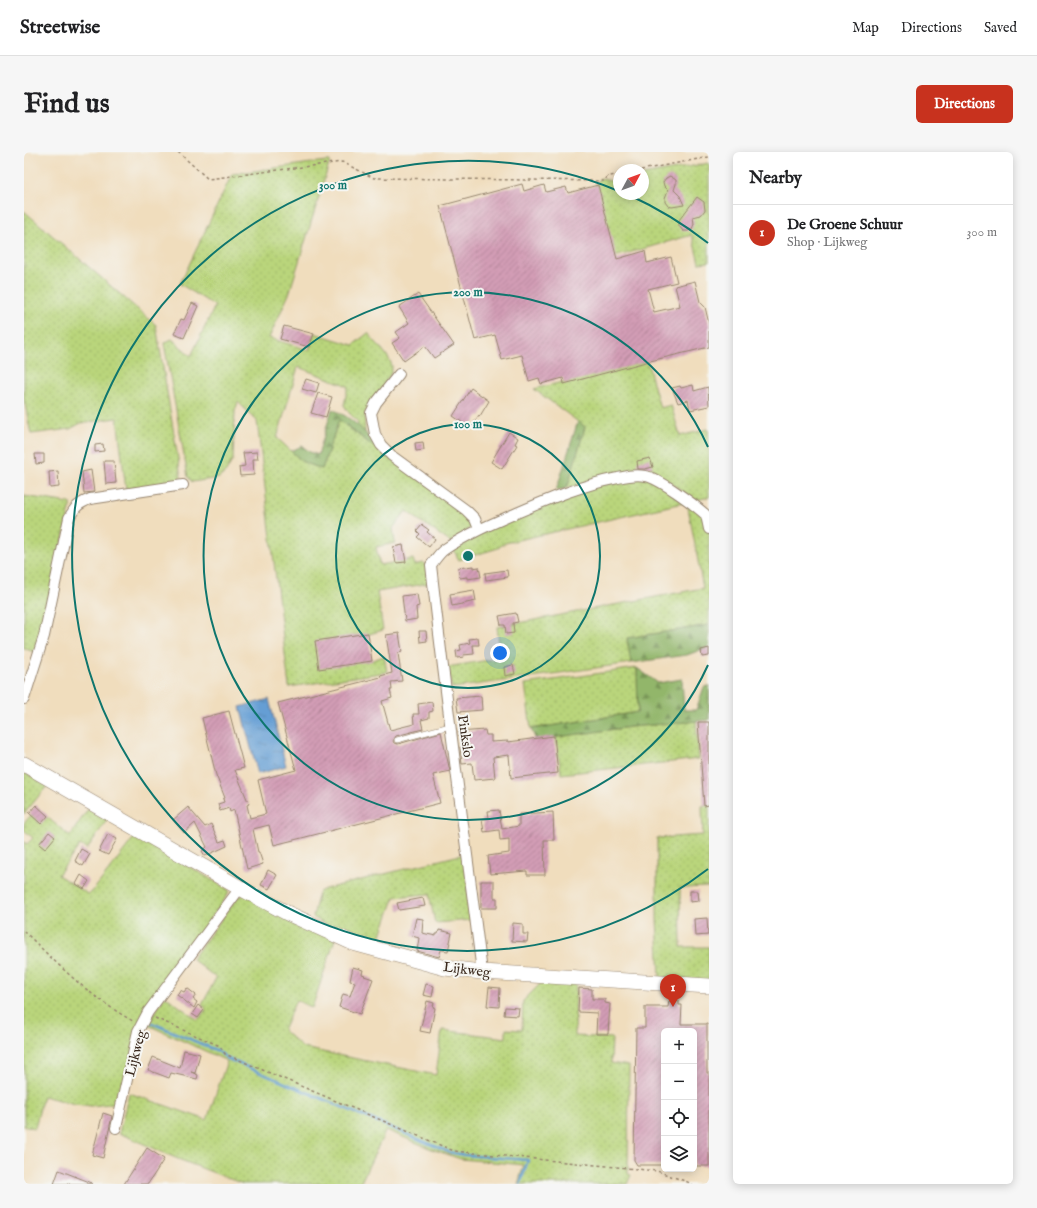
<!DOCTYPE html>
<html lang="en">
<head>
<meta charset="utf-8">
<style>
  body { margin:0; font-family:"IM FELL English",serif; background:#f6f6f6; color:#202124 }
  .controls { position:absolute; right:12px; bottom:12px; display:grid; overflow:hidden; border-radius:6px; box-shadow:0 2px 10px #0003 }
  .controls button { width:36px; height:36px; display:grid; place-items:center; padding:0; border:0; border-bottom:1px solid #e0e0e0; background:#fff; color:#202124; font:20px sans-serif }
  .compass { position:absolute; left:589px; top:12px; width:36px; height:36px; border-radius:50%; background:#fff; box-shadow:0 2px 10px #0003; rotate:49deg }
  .you { position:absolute; left:476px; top:501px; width:14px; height:14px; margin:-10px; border:3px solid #fff; border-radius:50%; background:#1a73e8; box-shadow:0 0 0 6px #1a73e833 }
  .badge { display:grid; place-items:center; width:26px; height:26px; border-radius:50%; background:#c8321e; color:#fff; font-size:13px; font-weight:700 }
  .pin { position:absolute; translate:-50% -33px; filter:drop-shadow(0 1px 2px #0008) }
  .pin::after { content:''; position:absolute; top:21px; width:14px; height:12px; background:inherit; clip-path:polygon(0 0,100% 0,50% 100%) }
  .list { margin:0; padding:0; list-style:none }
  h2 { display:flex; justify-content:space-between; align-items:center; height:52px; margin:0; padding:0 16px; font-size:17px }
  h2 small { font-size:13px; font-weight:400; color:#757577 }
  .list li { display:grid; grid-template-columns:26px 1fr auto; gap:12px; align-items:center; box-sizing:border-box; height:56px; padding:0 16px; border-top:1px solid #e0e0e0 }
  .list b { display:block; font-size:15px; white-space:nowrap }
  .list p { margin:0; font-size:13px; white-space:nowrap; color:#757577 }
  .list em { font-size:13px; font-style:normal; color:#757577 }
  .icon { flex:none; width:22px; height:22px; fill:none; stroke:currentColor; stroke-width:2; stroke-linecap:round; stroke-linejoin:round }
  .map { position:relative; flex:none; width:685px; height:1032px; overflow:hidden; border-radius:6px }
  header { display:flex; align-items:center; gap:24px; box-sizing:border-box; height:56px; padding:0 20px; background:#fff; border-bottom:1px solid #e0e0e0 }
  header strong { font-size:19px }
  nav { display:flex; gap:22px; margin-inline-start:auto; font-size:14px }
  .intro { display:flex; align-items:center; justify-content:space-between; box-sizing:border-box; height:96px; padding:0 24px }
  h1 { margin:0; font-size:28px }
  .button { padding:10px 18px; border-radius:6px; background:#c8321e; color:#fff; font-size:14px; font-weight:700 }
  main { display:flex; gap:24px; padding:0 24px }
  aside { flex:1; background:#fff; border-radius:6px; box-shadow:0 2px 10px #0003 }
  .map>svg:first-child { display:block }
  .grass { fill:url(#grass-dots); stroke:#7a804c }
  .forest { fill:url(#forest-firs); stroke:#667044 }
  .water { fill:url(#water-ripples); stroke:#506479 }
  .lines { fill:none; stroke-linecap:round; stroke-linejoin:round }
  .stream { stroke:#659ed4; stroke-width:2.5 }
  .building { fill:url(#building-hatch) }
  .lane-casing { stroke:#96846e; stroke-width:6 }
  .street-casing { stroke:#96846e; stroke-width:12 }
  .secondary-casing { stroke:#96846e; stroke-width:16 }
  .path { stroke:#96846e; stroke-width:1.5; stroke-dasharray:3 3; stroke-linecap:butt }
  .lane { stroke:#fff; stroke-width:5 }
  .street { stroke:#fff; stroke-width:10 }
  .secondary { stroke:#fff; stroke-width:15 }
  .ring { fill:none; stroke:#0f766e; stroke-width:2 }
  .labels { text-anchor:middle; stroke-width:4; stroke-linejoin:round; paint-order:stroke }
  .street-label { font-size:14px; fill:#3b2a1e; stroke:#f6f6f2 }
  .centre { fill:#0f766e; stroke:#f6f6f2; stroke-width:2 }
  .ring-label { font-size:12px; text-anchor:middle; font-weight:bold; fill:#0f766e; stroke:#f6f6f2; stroke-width:4; stroke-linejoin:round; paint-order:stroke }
</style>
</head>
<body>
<header>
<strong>Streetwise</strong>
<nav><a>Map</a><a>Directions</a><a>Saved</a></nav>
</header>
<div class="intro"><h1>Find us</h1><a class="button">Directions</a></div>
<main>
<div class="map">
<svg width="685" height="1032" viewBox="0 0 685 1032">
  <defs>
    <pattern id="grass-dots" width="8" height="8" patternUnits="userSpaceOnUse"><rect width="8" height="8" fill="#b9d57b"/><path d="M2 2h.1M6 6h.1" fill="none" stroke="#a0b76a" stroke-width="1.8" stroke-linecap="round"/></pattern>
    <pattern id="forest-firs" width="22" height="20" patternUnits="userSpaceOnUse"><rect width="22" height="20" fill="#92b66b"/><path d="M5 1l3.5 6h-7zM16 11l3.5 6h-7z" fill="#789457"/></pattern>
    <pattern id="water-ripples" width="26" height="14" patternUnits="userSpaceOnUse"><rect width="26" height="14" fill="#659ed4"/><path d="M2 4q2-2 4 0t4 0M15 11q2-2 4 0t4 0" fill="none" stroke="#5481ab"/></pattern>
    <pattern id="building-hatch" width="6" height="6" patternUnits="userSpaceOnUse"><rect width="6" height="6" fill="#d39db6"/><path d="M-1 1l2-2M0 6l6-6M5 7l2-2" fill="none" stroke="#ac8093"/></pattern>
  </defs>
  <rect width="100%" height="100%" fill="#f6f6f2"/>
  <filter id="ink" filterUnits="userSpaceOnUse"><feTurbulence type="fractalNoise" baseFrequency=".025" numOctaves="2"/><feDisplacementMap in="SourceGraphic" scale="8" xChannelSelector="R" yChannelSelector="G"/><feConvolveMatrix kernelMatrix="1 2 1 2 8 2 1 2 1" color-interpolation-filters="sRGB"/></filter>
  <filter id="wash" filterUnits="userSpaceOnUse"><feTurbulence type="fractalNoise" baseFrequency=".012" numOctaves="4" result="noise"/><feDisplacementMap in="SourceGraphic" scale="16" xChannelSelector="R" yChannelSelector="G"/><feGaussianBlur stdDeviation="0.9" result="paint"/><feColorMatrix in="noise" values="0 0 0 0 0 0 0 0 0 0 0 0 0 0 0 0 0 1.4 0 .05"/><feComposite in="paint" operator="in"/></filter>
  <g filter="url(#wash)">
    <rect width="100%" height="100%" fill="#f0ddbd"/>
    <path class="grass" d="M302 9H306L265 142 245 186 285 198 290 181 329 193 344 181C351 190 363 201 367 211 374 224 345 246 341 262 340 268 341 275 341 281L333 274 334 270 325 261 320 253 324 234 274 215 253 286 279 310 298 317 315 268 354 298 435 355 447 366 448 374 443 379 426 390 382 359 369 376 371 391 352 395 356 413 389 407 391 413 399 411 405 414 406 431 353 440 359 478 342 483 346 509 360 504 363 520 265 535 233 269 214 250 211 259 209 307 202 320 195 326 168 330 164 325 140 191 148 187 167 204 191 154 156 132 208 22Z
      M685 11V110L675 111 668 83 590 105 572 32 576 26 586 29 595 27V42H619V23Z
      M0 59 132 173 157 325 153 331 102 338 93 266 57 271 46 277 7 282 0 247Z
      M623 209 636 256 647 253 656 284 684 277 685 292V345L672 348 632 322 616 317 543 336 561 275 510 237Z
      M607 326H624L645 337 679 361 685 369V473L603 486 607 511 428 536 423 515 477 506 473 475 679 436 663 350 481 391 474 396 435 408 429 397 438 391 502 359 556 337Z
      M0 344 46 351V357L12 501 0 496Z
      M613 516 614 560 507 577 501 532Z
      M672 569 675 607 537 622 532 585 606 575Z
      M0 620 23 634 0 662Z
      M685 653V735L656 736 657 795H685V830L636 826 633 767V686L679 683 678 654Z
      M13 657 46 684 64 657 83 668 63 697 56 693 34 723 64 742 68 740 112 683 205 738 203 744 127 851 94 951 67 954 51 952 19 944 11 976 0 974V690L3 692 9 686 0 678V671Z
      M440 702 448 768 411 771 405 742 371 745 368 752 354 791 302 773 289 765 295 740 301 737Z
      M221 742 311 787 288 856 272 848 259 878 279 896 412 923 418 878 482 886V877L498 878 499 849 519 829 552 831 551 884 588 886 587 911 605 914 604 1022 607 1023 603 1032H494L500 1013 437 1007 405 996 362 978 336 1032H219L154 1007 95 981 105 941 183 968 203 909 124 873 141 844 174 868 182 857 178 853 192 826 168 807 214 745Z"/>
    <path class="forest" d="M308 257C327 265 344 280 354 298L315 268 298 317 279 310 267 299 278 294 286 300 294 303Z
      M554 269 561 275 543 336 532 339Z
      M685 473V495L663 503 607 511 603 486Z
      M613 516 634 531 658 527 660 558H672L680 535 685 534V568L606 575 512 588 507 577 614 560Z"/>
    <path class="water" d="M245 547 262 614 234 622 216 555Z"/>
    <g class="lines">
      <path class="stream" d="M128 871 194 899 204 907 425 1000 440 1003 504 1008 496 1032"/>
    </g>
    <g id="blocks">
      <path class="building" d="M646 24 652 28V32L650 38 656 44 660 53 648 55 644 54 641 50V46L644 38 640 34 639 30 642 26Z
        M498 32 500 39 520 33 522 40 542 35 544 41 574 33 593 107 621 99 623 111 647 105 653 130 624 137 630 160 656 154 651 134 671 129 676 150 681 155 685 172V195L622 210 540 232 539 226 517 232 515 226 505 229 498 203 478 208 471 183 451 188 416 54Z
        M673 45 680 50 681 58 677 63 669 65 670 72 668 77 664 79H659L655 74V68Z
        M394 142 430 193 410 206 401 194 380 209 368 191 376 186 372 180 385 171 375 155Z
        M168 151 174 154 160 186 150 182 157 167 160 168Z
        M260 174 290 182 285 195 256 187Z
        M282 227 295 231 292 241 278 237Z
        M669 233 670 239 684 235 685 254 666 258 664 248 654 251 648 236 656 234 657 236Z
        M447 236 465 249 456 264 455 263 446 276 429 264Z
        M294 241 308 245 302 265 287 261Z
        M485 280 494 286 491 292 493 293 478 317 467 310Z
        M399 290 400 298 392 299 391 291Z
        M79 292 80 299 71 300V293Z
        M233 300 234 307H229L230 323 216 324 215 315 221 314 219 301Z
        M11 302H20V311L12 312Z
        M626 306 629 315 621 317H614L613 309Z
        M80 309H90L92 331 82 332Z
        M67 318 70 340 60 341 58 320Z
        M34 319 35 335 26 336 25 320Z
        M398 373 405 378 403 380 411 387 405 395 393 385 396 382 393 379Z
        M379 393 382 410 372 411 369 395Z
        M449 414V416L455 415 457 425 443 427V425L436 426 434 416Z
        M483 418 484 425 462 428 461 421Z
        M450 438 452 449 428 454 426 442Z
        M393 442 395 454 392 455 393 467 381 469 378 444Z
        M492 461 494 470 489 471 490 481 482 482 481 473H477L475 464Z
        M395 479H402L403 489 396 490Z
        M344 481 348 509 295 517 291 489Z
        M375 481 378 500 374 501 378 529 367 530 368 538H366L368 546 358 549 366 578 390 572 389 562H395L394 552 408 550 409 559 405 560V566L397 568 399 577 372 584 369 589 370 591 374 592 417 580 426 619 409 623 416 651 250 693 245 673 229 677 234 700H235L239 712 223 717 210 658 206 660 205 656 196 659 194 652 200 650 199 647 201 646 192 623 178 566 205 559 220 616 211 618 225 652 223 653 226 666 242 662 234 628 272 618 254 551 357 525 356 524 368 521 362 483Z
        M454 486 455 493H449L450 502 439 503 440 505 433 506 432 499 437 498 436 493 446 491 445 487Z
        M685 496V504L678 505 677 498Z
        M489 513 491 522 481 524 480 515Z
        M457 544 458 558 434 560 432 546Z
        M674 570H685V653L680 654Z
        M461 578 462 583H467V590L484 589V590L530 584 534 621 487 626 485 603 469 605 471 626 450 628 448 611 438 612 436 595 446 594 434 580Z
        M12 653 24 664 17 672 5 661Z
        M164 655 181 675 187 672 195 690 201 688 203 694 181 704 178 699 183 695 171 671 160 681 149 668Z
        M475 658 478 677 495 674V662L529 660 530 688H520L521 723H503V719L466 722 464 704 485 701V687L476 688 475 678 460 680 458 667 465 666 464 659Z
        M25 680 31 685 21 697 15 692Z
        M84 682 93 687 84 703 75 699Z
        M57 697 66 702 59 714 51 709Z
        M244 718 253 723 245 737 237 733Z
        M57 723 65 729 60 737 52 732Z
        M457 729H470V746H473V756H457Z
        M666 739H674L675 749 666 750Z
        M399 746 401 754 375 758 373 751Z
        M392 766 399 767 398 781 412 784V782H414L415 778 428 781 424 799 417 798 415 805 393 799 395 786 388 784Z
        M683 766 684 783 671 784 670 767Z
        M489 771 499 772V782H504L503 790 488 789Z
        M329 815 339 818 338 822 341 823 340 824 349 827 336 862 315 855 319 842 326 844 331 830 326 829Z
        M402 832 410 834 408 845 399 843Z
        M465 835 476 836 475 855 463 854Z
        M163 836 172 843 169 847 173 850 170 856 153 843 156 838 160 840Z
        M555 836 568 837V847H581V851L586 852 584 882H572L573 861 554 860Z
        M403 849 410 851 409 855 411 856 406 881 396 879Z
        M645 849H655V853H658L657 872H683V921H685V1014H670V879H640V1013H613L610 1008 612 876H621V855H644Z
        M174 853 180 858 174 866 168 862Z
        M481 855 495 856 494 864 480 863Z
        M160 898 176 902 171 921 167 920 174 923 173 927 147 921 145 926 124 918 129 905 156 916Z
        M79 961 88 964 79 1006 68 1003Z
        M123 996 140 1007 124 1032H100Z
        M35 1018 68 1031V1032H30Z"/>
    </g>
  </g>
  <g filter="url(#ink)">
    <use href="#blocks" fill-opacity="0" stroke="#96846e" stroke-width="1"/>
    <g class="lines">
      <g class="lane-casing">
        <path id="lane" d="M373 588 426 574"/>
      </g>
      <g class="street-casing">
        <path id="street" d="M375 222 352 251 347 261 351 282 357 293 368 304 442 358 451 367 455 377
          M0 547 20 484 45 366C51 355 54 352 66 347L159 333
          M458 820C441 684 422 549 407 413 411 408 415 401 421 397 442 383 465 373 488 363 523 348 557 333 594 326 603 324 612 322 621 324 634 325 672 354 682 363L685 377
          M92 976 114 879 124 860 216 736"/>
      </g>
      <g class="secondary-casing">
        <path id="secondary" d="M0 612 216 736 263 761 329 791 421 816 458 820 685 834"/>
      </g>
      <path class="path" d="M154 0 184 27 318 10 350 26 580 29 583 25 595 22
        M617 18 685 5
        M0 779C34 813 67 846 109 869
        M131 866 196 894 201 902 430 999 633 1019 669 1032"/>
      <use href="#lane" class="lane"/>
      <use href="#street" class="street"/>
      <use href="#secondary" class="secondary"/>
    </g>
  </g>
  <g class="ring">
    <circle cx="444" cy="404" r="132"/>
    <path d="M684 513A264 264 0 1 1 684 295"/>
    <path d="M684 717A395 395 0 1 1 592 38M605 43A395 395 0 0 1 684 91"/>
  </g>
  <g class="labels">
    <g class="street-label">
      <text transform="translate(442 584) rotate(82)" y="5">Pinkslo</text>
      <text transform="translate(443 817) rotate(7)" y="5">Lijkweg</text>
      <text transform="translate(111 901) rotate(-75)" y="5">Lijkweg</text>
    </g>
  </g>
  <circle cx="444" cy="404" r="6" class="centre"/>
  <g class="ring-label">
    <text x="309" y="37">300 m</text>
    <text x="444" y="144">200 m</text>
    <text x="444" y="276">100 m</text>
  </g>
</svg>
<div class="controls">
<button>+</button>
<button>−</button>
<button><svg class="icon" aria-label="locate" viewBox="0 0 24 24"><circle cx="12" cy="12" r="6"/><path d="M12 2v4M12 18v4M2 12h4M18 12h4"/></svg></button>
<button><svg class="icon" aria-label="layers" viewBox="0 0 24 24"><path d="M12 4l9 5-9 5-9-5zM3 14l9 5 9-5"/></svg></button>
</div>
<svg class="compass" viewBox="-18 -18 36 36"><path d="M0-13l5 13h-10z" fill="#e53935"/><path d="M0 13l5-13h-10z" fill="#757577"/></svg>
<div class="you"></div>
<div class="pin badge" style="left:649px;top:855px">1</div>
</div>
<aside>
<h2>Nearby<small></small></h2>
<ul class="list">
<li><span class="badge">1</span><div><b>De Groene Schuur</b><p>Shop · Lijkweg</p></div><em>300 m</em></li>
</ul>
</aside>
</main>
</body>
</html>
